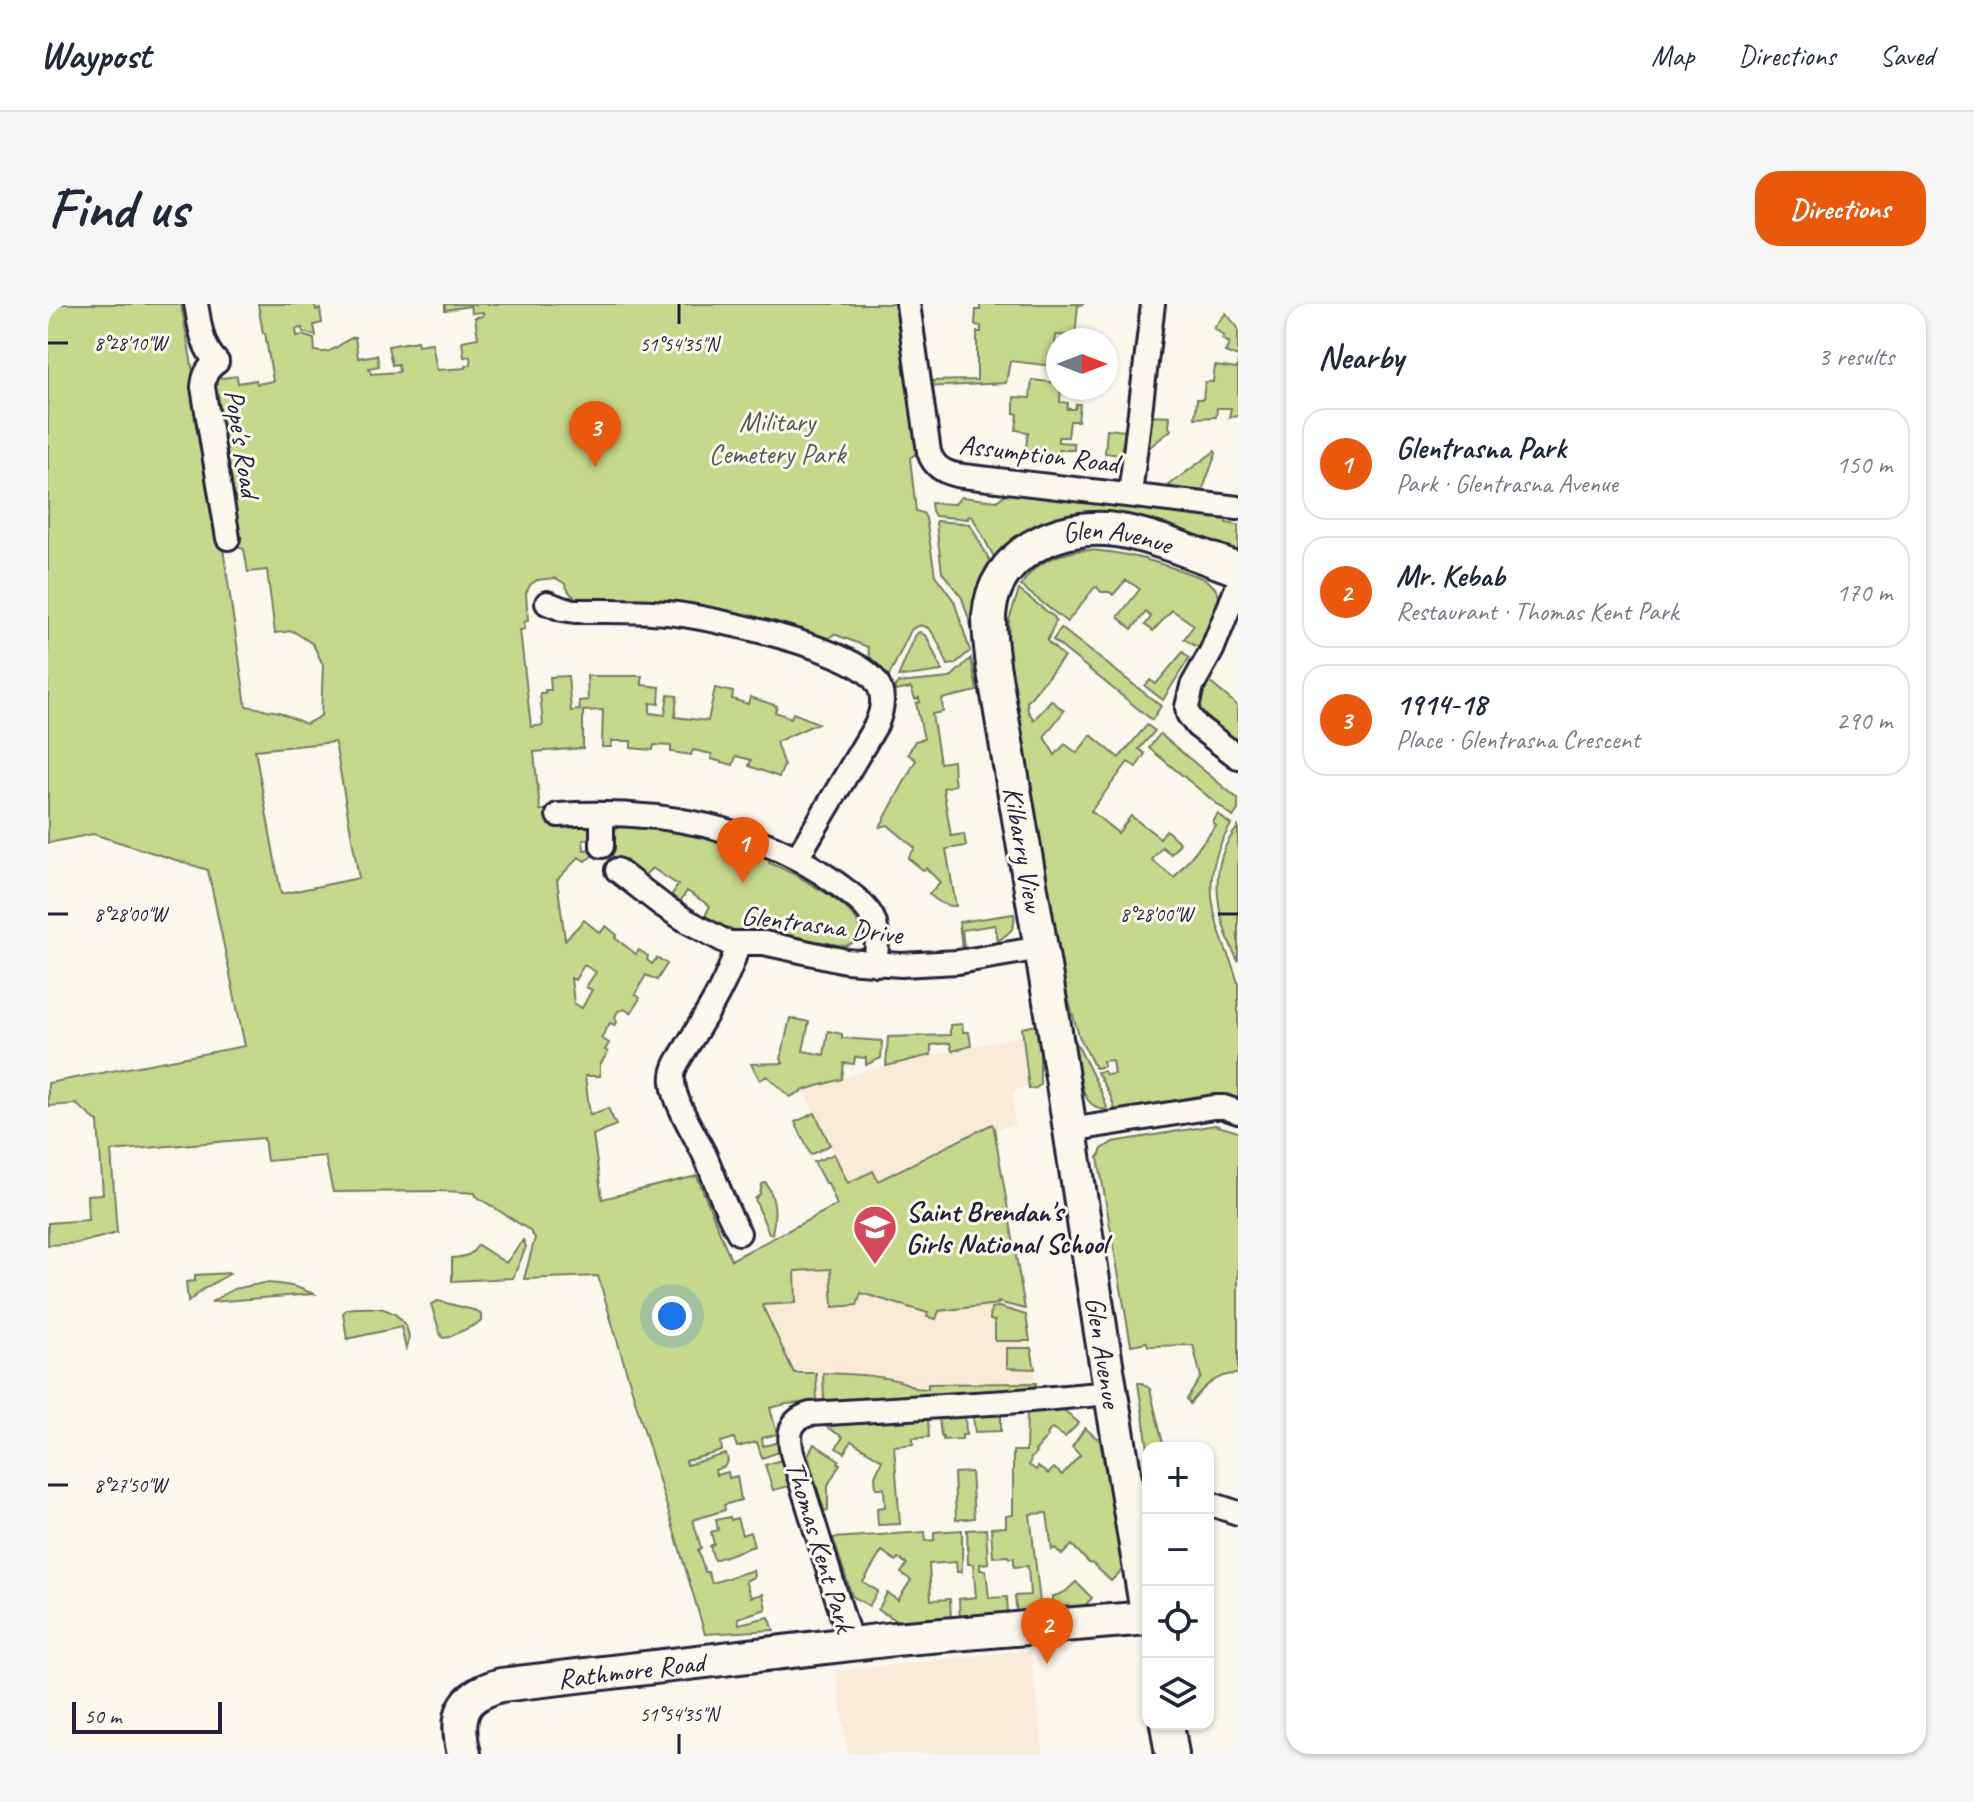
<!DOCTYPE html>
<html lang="en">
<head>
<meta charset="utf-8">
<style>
  body { margin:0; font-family:Caveat,sans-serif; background:#f6f6f7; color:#1f2937 }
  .controls { position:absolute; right:24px; bottom:24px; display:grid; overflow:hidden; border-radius:16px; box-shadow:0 2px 6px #0004 }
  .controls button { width:72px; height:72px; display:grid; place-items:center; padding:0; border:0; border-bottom:2px solid #e0e1e3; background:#fff; color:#1f2937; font:40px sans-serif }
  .compass { position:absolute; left:998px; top:24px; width:72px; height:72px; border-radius:50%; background:#fff; box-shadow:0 2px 6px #0004; rotate:90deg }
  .scale { position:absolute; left:24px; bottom:20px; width:150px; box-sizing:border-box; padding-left:8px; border:4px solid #22223b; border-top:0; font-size:22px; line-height:28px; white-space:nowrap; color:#22223b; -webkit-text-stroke:6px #fbf7ec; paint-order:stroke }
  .you { position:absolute; left:624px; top:1012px; width:28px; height:28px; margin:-20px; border:6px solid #fff; border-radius:50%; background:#1a73e8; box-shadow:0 0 0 12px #1a73e833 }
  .badge { display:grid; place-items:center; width:52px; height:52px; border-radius:50%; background:#ea580c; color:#fff; font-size:26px; font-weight:700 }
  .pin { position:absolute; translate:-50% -66px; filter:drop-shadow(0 2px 4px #0008) }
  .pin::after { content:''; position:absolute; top:42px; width:28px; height:24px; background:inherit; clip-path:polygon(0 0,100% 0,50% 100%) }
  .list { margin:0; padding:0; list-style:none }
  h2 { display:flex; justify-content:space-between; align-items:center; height:104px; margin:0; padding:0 32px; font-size:34px }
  h2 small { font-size:26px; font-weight:400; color:#747a83 }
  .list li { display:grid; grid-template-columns:52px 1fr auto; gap:24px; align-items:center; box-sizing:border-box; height:112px; margin:0 16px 16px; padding:0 16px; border:2px solid #e0e1e3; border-radius:24px }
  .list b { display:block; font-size:30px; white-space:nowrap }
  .list p { margin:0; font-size:26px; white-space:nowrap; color:#747a83 }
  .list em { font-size:26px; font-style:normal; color:#747a83 }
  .icon { flex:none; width:44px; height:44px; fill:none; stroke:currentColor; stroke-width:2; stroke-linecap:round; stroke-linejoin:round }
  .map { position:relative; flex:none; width:1190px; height:1450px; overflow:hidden; border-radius:24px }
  header { display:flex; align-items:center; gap:48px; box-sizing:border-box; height:112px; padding:0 40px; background:#fff; border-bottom:2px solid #e0e1e3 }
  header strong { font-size:38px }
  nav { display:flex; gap:44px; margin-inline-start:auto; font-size:28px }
  .intro { display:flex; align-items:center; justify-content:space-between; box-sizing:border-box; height:192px; padding:0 48px }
  h1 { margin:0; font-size:56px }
  .button { padding:20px 36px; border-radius:24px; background:#ea580c; color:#fff; font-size:28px; font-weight:700 }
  main { display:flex; gap:48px; padding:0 48px }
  aside { flex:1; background:#fff; border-radius:24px; box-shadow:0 2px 6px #0004 }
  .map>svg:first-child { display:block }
  .built { fill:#faead8 }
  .green { fill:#c6d88c; stroke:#747d64; stroke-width:2; fill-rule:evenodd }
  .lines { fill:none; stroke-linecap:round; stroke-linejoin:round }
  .street-casing { stroke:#22223b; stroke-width:28 }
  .secondary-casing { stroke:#22223b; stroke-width:38 }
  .street { stroke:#fbf7ec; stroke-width:22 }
  .secondary { stroke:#fbf7ec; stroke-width:32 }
  .ticks { fill:none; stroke:#22223b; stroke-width:3 }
  .labels { text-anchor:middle; stroke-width:6; stroke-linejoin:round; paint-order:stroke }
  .park-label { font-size:28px; fill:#535953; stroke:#fbf7ec }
  .street-label { font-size:28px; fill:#22223b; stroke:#fbf7ec }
  .poi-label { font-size:28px; font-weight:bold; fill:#22223b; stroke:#fbf7ec; text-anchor:start }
  .ticks-label { font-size:20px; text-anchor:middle; fill:#22223b; stroke:#fbf7ec; stroke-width:6; stroke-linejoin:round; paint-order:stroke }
</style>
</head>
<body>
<header>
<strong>Waypost</strong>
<nav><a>Map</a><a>Directions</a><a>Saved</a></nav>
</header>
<div class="intro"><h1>Find us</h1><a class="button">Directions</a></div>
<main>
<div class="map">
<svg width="1190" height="1450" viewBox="0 0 1190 1450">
  <rect width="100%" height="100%" fill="#fbf7ec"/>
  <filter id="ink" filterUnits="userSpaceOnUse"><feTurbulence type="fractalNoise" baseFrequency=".0125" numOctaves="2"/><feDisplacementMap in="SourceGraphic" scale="16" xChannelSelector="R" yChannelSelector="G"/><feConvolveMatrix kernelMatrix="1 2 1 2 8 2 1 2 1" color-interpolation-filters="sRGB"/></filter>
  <g filter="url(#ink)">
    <path class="built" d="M976 731 980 781 965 788 966 821 946 825 987 1065 988 1087 738 1100 683 956 806 892 756 786 827 764Z
      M982 1346 996 1450H800L788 1367Z"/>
    <path class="green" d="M0 0H133L169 203 198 402 231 408 258 420 273 412 275 361 265 340 245 327 227 329 219 266 200 268 196 245 188 243 159 82V76L189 72 190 79 208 76 209 80 225 77 217 29H215L210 0H267L268 6 272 5 274 19 266 21 268 32 255 28 254 24 248 25 249 32 254 31 266 35 267 47C287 52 291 37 307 33L310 54 329 51 331 62 321 64 323 70 351 68 350 60 344 61 340 42 369 37 370 41 384 39 389 66 417 64V62L423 61 422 52 416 53 414 37 430 34 427 13 435 12V8L424 9 422 2 397 6V0H853L870 148 862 154 868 207 875 209 878 214 887 271 906 297 922 347 907 360 900 361C893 346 883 309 863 326L841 372 822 353 820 343 786 330 777 338 532 298 522 289 516 279 507 274 489 276 482 281 478 289 480 317 476 318 477 325 472 326 483 423 495 421 492 389H497V386H503L502 373 520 372 523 407 532 406 531 397 540 396 539 372H594V381L612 383 611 400 602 399V409L617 411 620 391 629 392 627 413 660 417 667 384 685 388 684 395 700 400 702 393 729 402 727 408 743 414 745 409 770 419 728 438 736 462 731 473 701 462 703 456 688 452 685 461 663 455 664 450 645 446 643 451 623 448V442L606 441 605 446 583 444V437H564L563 443H554L555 406 535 407V444L486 448 492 506H500L502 520C520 518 541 511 546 534L535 536 536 546 546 545 547 550 537 557 531 553 509 576 517 636 536 616 552 629 558 622 569 631 567 634 588 650 591 646 600 652 599 656 604 660 609 654 619 660 609 676 598 671 587 690 592 694 583 709 576 705 570 707 567 713 569 718 567 721 562 719 553 734 561 739 557 746 560 748 552 761V772H537L542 811 560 804 568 821 545 831 554 895 649 872 683 956 789 901 780 879H777L766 858 786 850 800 879 825 867 830 877 944 820 946 824 977 1005 950 998V1000L891 1007 888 1015 879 1013 880 1009 813 989 809 1001 785 1003 783 965 747 967 748 999 714 1001 746 1069H768L769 1098 738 1100 722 1104 729 1130 714 1134 715 1142 732 1138 734 1147 714 1154 709 1138 689 1143 686 1134 673 1138 674 1147 638 1157 639 1161 678 1150 680 1157 676 1163 667 1166 668 1171 680 1168 681 1174 689 1172 693 1196 676 1201 677 1206 645 1216 653 1244 650 1246 657 1268H660L664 1279 705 1266 706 1273 697 1277 703 1293 715 1290 718 1305 690 1314 691 1320 721 1313 726 1326 657 1330 550 972 476 975 487 934 481 926 428 892 427 889 397 887 285 888 277 852 219 857 216 834 63 847 69 929 31 939 0 941V919L40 916 39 891 55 890 50 818 28 800 0 802V779L197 742 160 566 45 530 0 539ZM287 438 311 574 233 590 207 446ZM536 661 548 668 538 683 544 686 534 704 526 699 523 674 527 676Z
      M932 0H1036L1030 1 1027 32 1008 31 1005 62 962 57 958 79 877 83V77L929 76V28H933V22L927 21 928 6H932Z
      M1178 9 1190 24V53L1177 48 1182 39 1174 35 1176 32 1166 24Z
      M1190 56V112L1181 113 1183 104H1169L1168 113 1147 114 1149 95H1155L1157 78H1165L1167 62 1189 65Z
      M984 76 1010 79V84H1013L1012 98 1020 99 1019 105H1027L1028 100H1032L1030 117H1022L1020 133H1010V138L1026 139V146H1011L1010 151H1005V153L977 150 980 128 968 126 970 110 966 109V93L982 94Z
      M1102 111 1122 112 1121 123 1123 126 1098 146Z
      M1059 125 1078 127 1072 151 1057 149Z
      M1167 147 1168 149 1153 190 1131 187 1121 181Z
      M960 188 1179 213 1178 219 1190 221V251L1046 210 1020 211 989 220 946 253 924 212 919 213 920 215 887 212 884 207 883 199 907 200 913 193 949 197Z
      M889 217 922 220 942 257V261L930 289 929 341 914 294 894 268 888 219Z
      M1033 246C1076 246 1114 260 1154 274 1165 280 1170 285 1172 297L1154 346 1136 335 1146 321 1124 306 1105 327 1097 321 1103 313 1098 308 1084 325 1070 313 1092 285 1078 276 1065 291 1062 288H1053L1049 283 1046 284 1019 318 973 282C986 258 1008 251 1033 246Z
      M971 286 1006 313 1008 317 999 337 1016 353 979 398 980 407 986 416 1003 396 1016 407 996 433 1007 451 1017 440 1029 449 1043 431 1071 454 1099 421 1107 427 1091 445 1097 450 1088 463 1080 458 1043 507 1070 529 1083 512 1112 534 1118 526 1132 539 1123 550 1114 543 1104 556 1126 574 1168 522 1165 518 1170 510 1183 521C1158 560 1159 594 1175 638 1180 652 1187 665 1190 680V798L1068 809 1063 793 1049 768 1056 767 1058 771 1066 770 1064 756 1055 757 1056 762 1047 764 1031 732 1017 684 968 404 960 338 961 316Z
      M1013 324 1113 402 1104 416 1005 336Z
      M872 328 879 333 894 367 850 373 868 330Z
      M1135 348 1141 354 1115 396 1097 382 1102 376 1108 380Z
      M923 354 929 387 894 395 895 408 884 410 892 459 905 457C906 465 905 472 907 481L895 484 903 532 916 530 918 542 898 545 908 602C896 603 890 597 881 590L892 578 878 564 875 566 860 554 867 544 840 521 832 523 868 456 860 450 867 437 876 435 868 399 872 398 871 394 867 395 863 384 847 387V382L850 379 902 374Z
      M1158 375 1190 402V439L1152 407 1150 398Z
      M1112 430 1190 495V506L1185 513 1101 444Z
      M580 518 678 536 724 553 721 559C742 567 803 599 810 620 812 626 810 632 807 638L797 642 773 638 772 643 717 628 696 629 655 616 662 602 639 587 630 601 621 595 630 581 604 564 593 575 561 549 565 524 572 519Z
      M1190 523V657C1169 615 1157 562 1190 523Z
      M966 610C968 626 962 628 950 637L947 621 914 626 916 643 914 644 911 618Z
      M742 714 761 718 755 747 776 751 780 727 794 730V734L834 737 833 754 818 761V754L807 753 806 760 796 759 794 775 756 786 742 793 719 772 712 776 703 760 735 759 733 755Z
      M914 720 915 728H921L923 742 904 747 902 739 883 741V751L838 762 840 733 902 731V721Z
      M989 721 992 734V781L988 784 981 785 974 724Z
      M1025 732 1054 790 1059 804 1057 806C1050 804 1044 802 1040 796 1032 785 1026 746 1025 732Z
      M767 809 782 841 763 851 747 818Z
      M1167 821 1190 828V1070C1169 1069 1154 1084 1142 1100L1139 1095 1153 1073 1145 1041 1100 1042 1099 1038 1083 1041 1050 854 1054 845 1065 838Z
      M718 879C728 895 728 911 724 930H721L707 895 712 890 714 880Z
      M475 936 478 943 465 974 404 977V954C417 953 423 952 430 941L458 959Z
      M183 969 154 986 140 998 138 978 147 977V971Z
      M216 979C234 979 249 982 266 990L163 998 186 985Z
      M390 997 429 1007 433 1011V1017L431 1019 401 1033 395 1034 393 1032 383 1000Z
      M951 1003 978 1011 982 1037H947V1017L942 1016 943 1004Z
      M308 1004C316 1004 326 1003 335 1005 352 1009 367 1028 358 1045L353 1023 299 1035 295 1009 299 1005Z
      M959 1044H983L987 1065 959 1064Z
      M775 1069C795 1070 853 1071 866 1084L880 1085V1080L988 1079V1087L776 1098Z
      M1090 1079H1094L1102 1085 1116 1144H1100Z
      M1016 1106 1031 1119 1017 1133 1004 1124 999 1130 1000 1132 987 1147 988 1149 983 1154 981 1161 988 1166 990 1163 1000 1170 1006 1164 1014 1171 1032 1151 1024 1143 1037 1124 1052 1137 1075 1265 1063 1277 1045 1260 1041 1259 1024 1241 1014 1251 1007 1244 1004 1246 999 1209 982 1210 993 1308 969 1310 967 1292 982 1291 980 1262 966 1263V1254H961L960 1252 945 1253 943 1224 958 1223V1212L965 1211V1147H978L979 1108Z
      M953 1110V1127L927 1128 925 1112Z
      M917 1112 918 1131H914V1135L895 1136V1132H893L891 1114Z
      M880 1115 881 1133 865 1134V1140L846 1142 852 1220 830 1221 829 1204 837 1203 836 1184H828L827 1172 834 1156 803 1137 797 1149 788 1144 795 1133 777 1122Z
      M766 1140 791 1156 790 1159 792 1160 780 1181V1206L776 1207 760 1151Z
      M737 1155 745 1181 725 1186 717 1161Z
      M923 1168 926 1214 908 1216 906 1169Z
      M682 1213 683 1216 689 1214 694 1231 702 1228 706 1242 666 1256 662 1242 666 1240 663 1228 670 1226 668 1216Z
      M938 1225 940 1259 932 1260V1266H938L941 1294 959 1293 960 1311 912 1314 911 1295 928 1293 925 1260H920L919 1226Z
      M914 1226V1268H909L908 1258 881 1260 883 1296 902 1295 903 1315 852 1318 830 1306 839 1289 850 1296 863 1276 853 1269 859 1260 850 1254 848 1257 834 1247 815 1278 830 1287 821 1302 804 1292 785 1234 877 1228 878 1237 886 1236V1228Z
      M1028 1278 1044 1294 1033 1306 1004 1308V1293L1017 1288Z"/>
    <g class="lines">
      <g class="street-casing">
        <path id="street" d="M148 0C152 21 153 42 169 58 159 65 156 71 155 83L180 234
          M860 0 881 148C886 164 898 170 915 172L1190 204
          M1082 191 1105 0
          M1190 281 1164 346 1144 382 1139 403 1140 410 1149 422 1190 453
          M499 299 514 305 527 307C558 307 588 306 619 309 662 313 800 343 826 375 838 389 835 405 828 421L749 554
          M554 510V542
          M510 511C608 505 712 521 792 582 804 591 820 602 826 617 831 630 828 647 828 660
          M569 566 614 601 639 617 680 639H716L798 657 853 661 910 658 993 644
          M690 640C679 683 651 721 629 759 626 765 624 771 625 778 627 802 648 831 658 854 669 879 677 906 691 929
          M1022 826 1166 803H1176L1190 808
          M1160 1199 1190 1209
          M803 1339 744 1149C740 1130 741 1116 762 1110L959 1098 1063 1089"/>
      </g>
      <g class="secondary-casing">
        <g id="secondary">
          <path d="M1119 1420 1124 1450"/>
          <path id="s1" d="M416 1450C407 1412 412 1392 453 1381L846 1335 1100 1314 1053 1029 1006 721 945 361C943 345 941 329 941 312 945 250 1011 218 1067 226 1108 232 1151 252 1190 265"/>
        </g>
      </g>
      <use href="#street" class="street"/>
      <use href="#secondary" class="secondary"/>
    </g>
  </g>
  <path class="ticks" d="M631 0V20M0 39H20M0 610H20M1170 610H1190M0 1181H20M631 1430V1450"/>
  <defs>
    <g id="school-pin" transform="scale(2.3)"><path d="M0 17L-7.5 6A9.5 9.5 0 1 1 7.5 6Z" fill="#d1495b" stroke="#fbf7ec"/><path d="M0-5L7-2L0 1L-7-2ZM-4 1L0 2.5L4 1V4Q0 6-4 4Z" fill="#fff"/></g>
  </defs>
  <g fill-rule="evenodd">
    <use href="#school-pin" x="827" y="923"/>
  </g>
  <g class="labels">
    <g class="park-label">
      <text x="729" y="127">Military<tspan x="729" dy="32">Cemetery Park</tspan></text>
    </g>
    <g class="street-label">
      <text transform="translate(195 139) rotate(81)" y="10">Pope's Road</text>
      <text transform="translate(991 149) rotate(7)" y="10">Assumption Road</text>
      <text dy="10" stroke="none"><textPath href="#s1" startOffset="1930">Glen Avenue</textPath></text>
      <text transform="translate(976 545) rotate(80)" y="10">Kilbarry View</text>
      <text transform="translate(774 620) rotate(7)" y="10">Glentrasna Drive</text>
      <text transform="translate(1056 1048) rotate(81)" y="10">Glen Avenue</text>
      <text transform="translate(773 1242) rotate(73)" y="10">Thomas Kent Park</text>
      <text dy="10" stroke="none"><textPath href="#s1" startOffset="222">Rathmore Road</textPath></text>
    </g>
    <g class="poi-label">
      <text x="858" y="917">Saint Brendan's<tspan x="858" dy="32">Girls National School</tspan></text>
    </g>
  </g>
  <g class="ticks-label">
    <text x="82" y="46">8°28'10"W</text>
    <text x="631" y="47">51°54'35"N</text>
    <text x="1108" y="617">8°28'00"W</text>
    <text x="82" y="617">8°28'00"W</text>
    <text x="82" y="1188">8°27'50"W</text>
    <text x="631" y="1417">51°54'35"N</text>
  </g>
</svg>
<div class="controls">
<button>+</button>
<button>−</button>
<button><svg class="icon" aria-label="locate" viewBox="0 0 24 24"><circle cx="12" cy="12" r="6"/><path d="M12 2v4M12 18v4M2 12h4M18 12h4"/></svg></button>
<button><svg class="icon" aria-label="layers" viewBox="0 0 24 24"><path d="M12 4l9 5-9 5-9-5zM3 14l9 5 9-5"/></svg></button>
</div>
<svg class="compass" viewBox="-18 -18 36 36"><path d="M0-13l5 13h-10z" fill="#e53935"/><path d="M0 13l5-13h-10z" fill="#747a83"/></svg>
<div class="scale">50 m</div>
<div class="you"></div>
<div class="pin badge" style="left:695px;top:579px">1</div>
<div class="pin badge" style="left:999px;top:1360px">2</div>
<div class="pin badge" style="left:547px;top:163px">3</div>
</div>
<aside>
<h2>Nearby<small>3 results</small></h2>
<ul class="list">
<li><span class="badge">1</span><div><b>Glentrasna Park</b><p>Park · Glentrasna Avenue</p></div><em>150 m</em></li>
<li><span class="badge">2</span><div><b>Mr. Kebab</b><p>Restaurant · Thomas Kent Park</p></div><em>170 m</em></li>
<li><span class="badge">3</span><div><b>1914-18</b><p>Place · Glentrasna Crescent</p></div><em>290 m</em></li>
</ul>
</aside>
</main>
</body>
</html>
